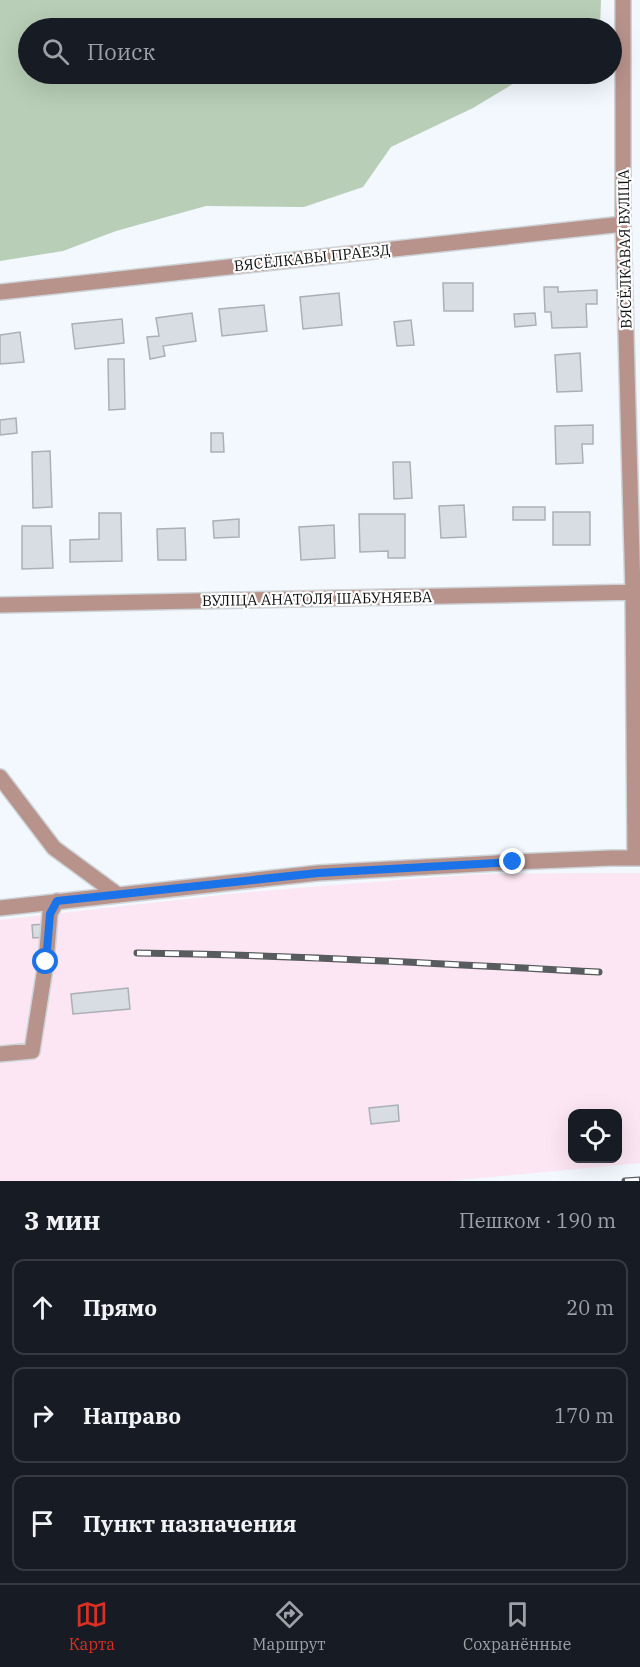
<!DOCTYPE html>
<html lang="ru">
<head>
<meta charset="utf-8">
<style>
  body { margin:0; font-family:"IBM Plex Serif",serif; background:#242831; color:#f1f3f6 }
  .controls { position:absolute; right:18px; bottom:18px; display:grid; overflow:hidden; border-radius:12px; box-shadow:0 6px 24px #0002 }
  .controls button { width:54px; height:54px; display:grid; place-items:center; padding:0; border:0; border-bottom:2px solid #363941; background:#171b24; color:#f1f3f6; font:30px sans-serif }
  .stop { position:absolute; width:18px; height:18px; margin:-14px; border:4px solid #1a73e8; border-radius:50%; background:#fff }
  .stop.end { background:#1a73e8; border-color:#fff; box-shadow:0 2px 6px #0008 }
  .list { margin:0; padding:0; list-style:none }
  h2 { display:flex; justify-content:space-between; align-items:center; height:78px; margin:0; padding:0 24px; font-size:26px }
  h2 small { font-size:20px; font-weight:400; color:#9ea1a6 }
  .list li { display:grid; grid-template-columns:39px 1fr auto; gap:18px; align-items:center; box-sizing:border-box; height:96px; margin:0 12px 12px; padding:0 12px; border:2px solid #363941; border-radius:12px }
  .list b { display:block; font-size:22px; white-space:nowrap }
  .list em { font-size:20px; font-style:normal; color:#9ea1a6 }
  .icon { flex:none; width:33px; height:33px; fill:none; stroke:currentColor; stroke-width:2; stroke-linecap:round; stroke-linejoin:round }
  .map { position:relative; flex:none; width:640px; height:1181px; overflow:hidden }
  .search { position:absolute; background:#171b24; box-shadow:0 6px 24px #0002; left:18px; right:18px; top:18px; height:66px; display:flex; align-items:center; gap:15px; box-sizing:border-box; padding:0 21px; border-radius:33px; color:#9ea1a6; font-size:22px }
  .sheet { height:402px; background:#171b24 }
  nav { display:flex; justify-content:space-around; align-items:center; box-sizing:border-box; height:84px; border-top:2px solid #363941; background:#171b24; font-size:16px; color:#9ea1a6 }
  nav a { display:grid; justify-items:center; gap:3px }
  nav .on { color:#d93025 }
  .map>svg:first-child { display:block }
  .industrial { fill:#fce6f3; fill-rule:evenodd }
  .green { fill:#b8ceb6 }
  .building { fill:#d8dde3; stroke:#abb0b5; stroke-width:1.5 }
  .lines { fill:none; stroke-linecap:round; stroke-linejoin:round }
  .minor-casing { stroke:#cdd3d7; stroke-width:18 }
  .minor { stroke:#b7938c; stroke-width:15 }
  .rail-casing { stroke:#595c5f; stroke-width:7 }
  .rail { stroke:#fff; stroke-width:4.5; stroke-dasharray:14; stroke-linecap:butt }
  .route { stroke:#1a73e8; stroke-width:8 }
  .labels { text-anchor:middle; stroke-width:4.5; stroke-linejoin:round; paint-order:stroke }
  .street-label { font-size:15px; fill:#0d0f10; stroke:#fff }
</style>
</head>
<body>
<div class="map">
<svg width="640" height="1181" viewBox="0 0 640 1181">
  <rect width="100%" height="100%" fill="#f2f8fd"/>
  <path class="industrial" d="M577 873H640V1163L450 1181H0V920L239 893 334 885 478 874ZM572 1114H618V1158H572Z"/>
  <path class="green" d="M0 0H601L600 28H28V74H588V75L521 79 473 108 391 147 363 187 304 207 206 206 116 231 63 251 0 261Z"/>
  <path class="building" d="M443 283H473V311H444Z
    M544 287H558V292L597 290V304H586L587 327 552 328 551 312H545Z
    M339 293 342 325 303 329 300 297Z
    M264 305 267 331 222 336 219 309Z
    M192 313 196 341 163 346 165 356 150 359 147 337 159 336 156 318Z
    M535 313 536 325 515 327 514 314Z
    M122 319 124 343 75 349 72 324Z
    M411 320 414 345 397 346 394 322Z
    M20 332 24 362 0 364V335Z
    M580 353 582 391 557 392 555 355Z
    M108 359H124L125 409 109 410Z
    M16 418 17 433 0 435V420Z
    M593 425V444H582L583 463 556 464 555 426Z
    M211 433H223L224 452H211Z
    M50 451 52 507 33 508 32 452Z
    M393 462H410L412 498 394 499Z
    M464 505 466 537 441 538 439 506Z
    M513 507H545V520H513Z
    M553 512H590V545H553Z
    M99 513H121L122 561 70 562V540L99 539Z
    M359 514H405V558H388V551L360 552Z
    M239 519V537L214 538 213 521Z
    M334 525 335 558 301 560 299 527Z
    M22 526H51L53 568 22 569Z
    M185 528 186 560H158L157 529Z
    M44 924 45 937 33 938 32 925Z
    M128 988 130 1009 73 1014 71 994Z
    M398 1105 399 1121 371 1124 369 1108Z"/>
  <g class="lines">
    <g class="minor-casing">
      <path id="minor" d="M623 0V224L633 592 635 858
        M0 292 623 224
        M0 605 640 592
        M0 777 54 848 118 895
        M0 908 318 873 513 862 611 858H640
        M0 1054 32 1051 46 962 50 913 57 901"/>
    </g>
    <use href="#minor" class="minor"/>
    <g class="rail-casing">
      <path id="rail" d="M137 953C291 955 445 964 599 972
        M625 1181 640 1180"/>
    </g>
    <use href="#rail" class="rail"/>
  </g>
  <g class="lines">
    <path class="route" d="M46 962 50 914 57 901 318 873 513 862"/>
  </g>
  <g class="labels">
    <g class="street-label">
      <text transform="translate(625 249) rotate(-91)" y="5">ВЯСЁЛКАВАЯ ВУЛІЦА</text>
      <text transform="translate(312 258) rotate(-6)" y="5">ВЯСЁЛКАВЫ ПРАЕЗД</text>
      <text transform="translate(317 599) rotate(-1)" y="5">ВУЛІЦА АНАТОЛЯ ШАБУНЯЕВА</text>
    </g>
  </g>
</svg>
<div class="controls">
<button><svg class="icon" aria-label="locate" viewBox="0 0 24 24"><circle cx="12" cy="12" r="6"/><path d="M12 2v4M12 18v4M2 12h4M18 12h4"/></svg></button>
</div>
<div class="stop" style="left:46px;top:962px"></div>
<div class="stop end" style="left:513px;top:862px"></div>
<div class="search"><svg class="icon" aria-label="search" viewBox="0 0 24 24"><circle cx="10" cy="10" r="6"/><path d="M15 15l6 6"/></svg>Поиск</div>
</div>
<section class="sheet">
<h2>3 мин<small>Пешком · 190 m</small></h2>
<ul class="list">
<li><svg class="icon" aria-label="ahead" viewBox="0 0 24 24"><path d="M12 20V5M6 11l6-6 6 6"/></svg><div><b>Прямо</b></div><em>20 m</em></li>
<li><svg class="icon" aria-label="right" viewBox="0 0 24 24"><path d="M7 20v-9h11M14 6l5 5-5 5"/></svg><div><b>Направо</b></div><em>170 m</em></li>
<li><svg class="icon" aria-label="arrive" viewBox="0 0 24 24"><path d="M6 21V4h12l-3 4 3 4H6"/></svg><div><b>Пункт назначения</b></div></li>
</ul>
</section>
<nav>
<a class="on"><svg class="icon" aria-label="map" viewBox="0 0 24 24"><path d="M3 6l6-2 6 2 6-2v14l-6 2-6-2-6 2zM9 4v14M15 6v14"/></svg>Карта</a>
<a><svg class="icon" aria-label="directions" viewBox="0 0 24 24"><path d="M12 3l9 9-9 9-9-9zM9 14v-3h6M13 9l2 2-2 2"/></svg>Маршрут</a>
<a><svg class="icon" aria-label="saved" viewBox="0 0 24 24"><path d="M7 4h10v16l-5-4-5 4z"/></svg>Сохранённые</a>
</nav>
</body>
</html>
